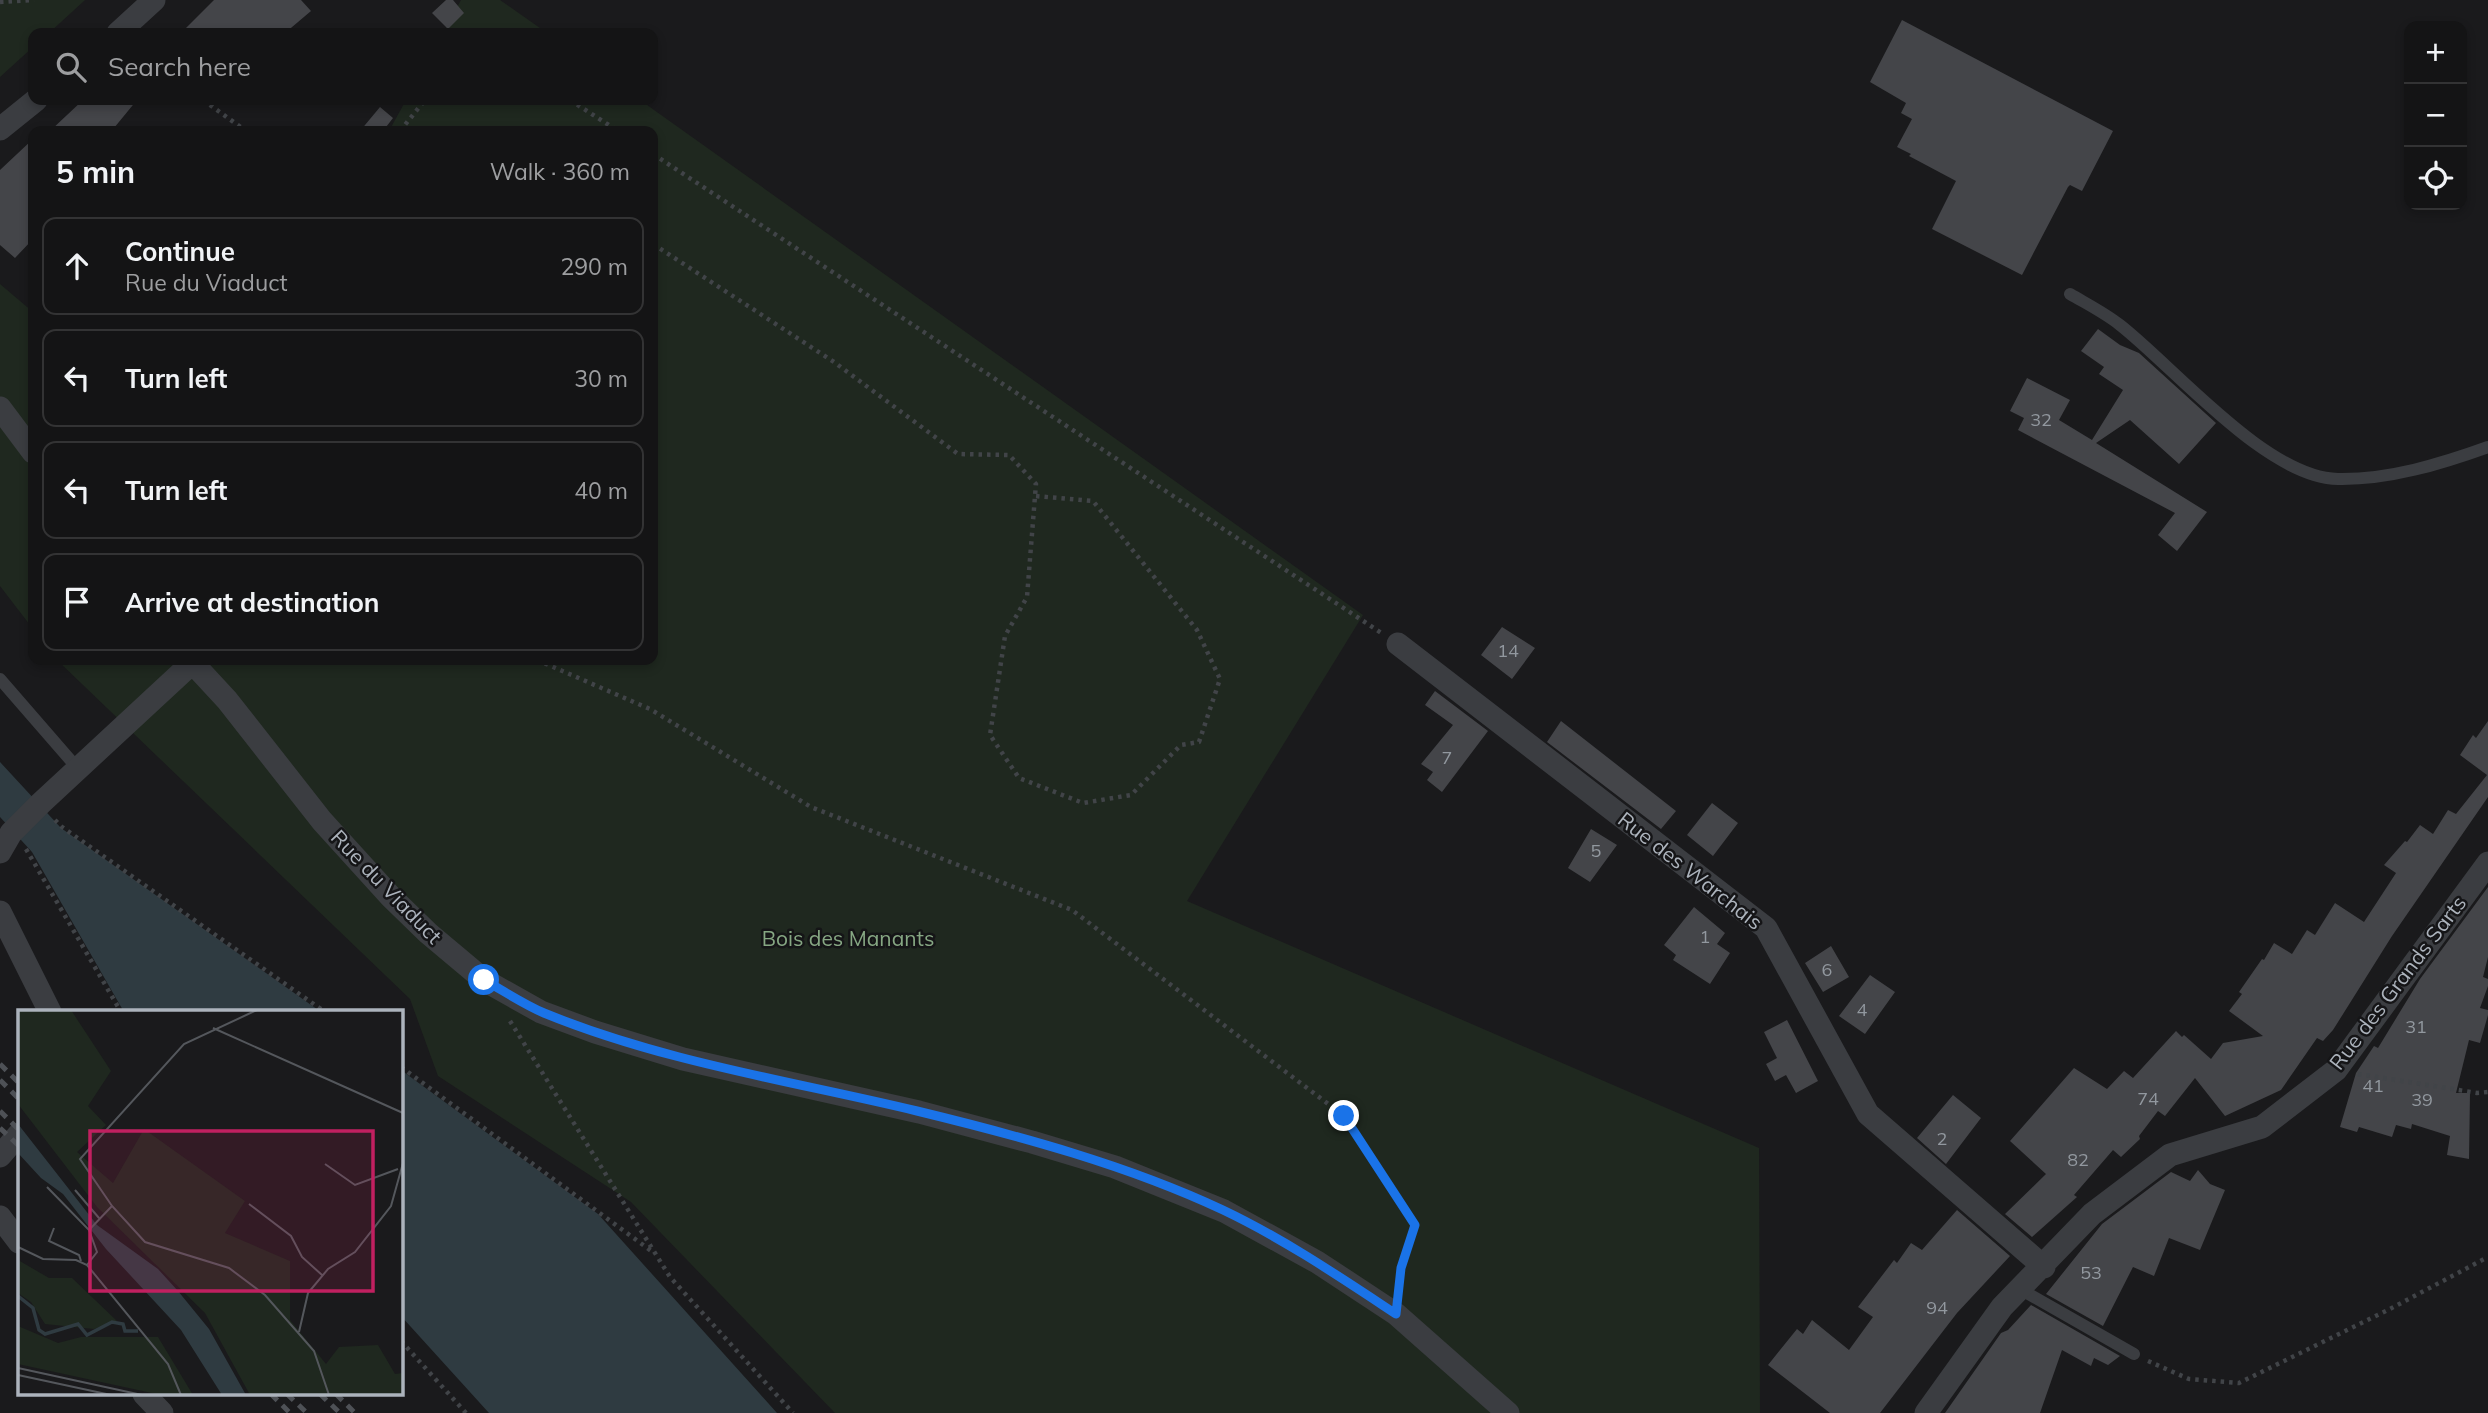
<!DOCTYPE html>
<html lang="en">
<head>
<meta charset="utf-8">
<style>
  body { margin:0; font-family:Mulish,sans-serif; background:#212122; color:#f1f3f6 }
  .controls { position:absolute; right:21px; top:21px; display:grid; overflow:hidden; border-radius:14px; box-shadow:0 4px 10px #0003 }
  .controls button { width:63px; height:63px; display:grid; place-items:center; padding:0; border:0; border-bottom:2px solid #333334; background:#141415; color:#f1f3f6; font:35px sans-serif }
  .stop { position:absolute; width:21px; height:21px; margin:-16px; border:5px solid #1a73e8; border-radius:50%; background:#fff }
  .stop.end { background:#1a73e8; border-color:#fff; box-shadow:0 2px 7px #0008 }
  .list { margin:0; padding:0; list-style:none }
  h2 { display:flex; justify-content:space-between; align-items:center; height:91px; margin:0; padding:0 28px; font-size:30px }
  h2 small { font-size:23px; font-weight:400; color:#9d9ea0 }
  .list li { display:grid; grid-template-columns:46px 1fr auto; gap:21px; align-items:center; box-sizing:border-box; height:98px; margin:0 14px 14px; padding:0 14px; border:2px solid #333334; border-radius:14px }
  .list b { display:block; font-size:26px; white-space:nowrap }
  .list p { margin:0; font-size:23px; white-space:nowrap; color:#9d9ea0 }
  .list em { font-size:23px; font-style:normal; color:#9d9ea0 }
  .icon { flex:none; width:38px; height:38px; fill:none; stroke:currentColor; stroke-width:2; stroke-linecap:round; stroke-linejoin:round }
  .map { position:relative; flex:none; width:2488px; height:1413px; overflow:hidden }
  .search { position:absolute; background:#141415; box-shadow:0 4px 10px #0003; left:28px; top:28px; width:630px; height:77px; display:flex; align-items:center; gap:18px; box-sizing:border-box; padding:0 24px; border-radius:14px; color:#9d9ea0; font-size:26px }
  .panel { position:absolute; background:#141415; box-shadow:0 4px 10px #0003; left:28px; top:126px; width:630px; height:539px; border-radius:14px }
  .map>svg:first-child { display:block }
  .green { fill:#1f281f }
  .water { fill:#2f3b41 }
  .building { fill:#444549 }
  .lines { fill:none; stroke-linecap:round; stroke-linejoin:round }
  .path { stroke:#414448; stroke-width:4.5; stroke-dasharray:3.5 5; stroke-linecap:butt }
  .service { stroke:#3b3d41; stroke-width:12 }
  .minor { stroke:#3b3d41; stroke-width:23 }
  .rail { stroke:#4e5156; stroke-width:5; stroke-dasharray:9 7; stroke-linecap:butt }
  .route { stroke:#1a73e8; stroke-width:9 }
  .labels { text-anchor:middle; stroke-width:5; stroke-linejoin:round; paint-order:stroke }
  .number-label { font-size:18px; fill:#92989f }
  .street-label { font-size:21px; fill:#acb3bc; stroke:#151517 }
  .park-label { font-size:21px; fill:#86a783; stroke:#151517 }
  .inset-river { fill:none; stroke:#2f3b41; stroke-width:3.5 }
  .inset-road { fill:none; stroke:#54575c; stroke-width:2 }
  .view { fill:#c12060; fill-opacity:0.15; stroke:#c12060; stroke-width:3.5 }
  .inset-edge { fill:none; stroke:#acb3bc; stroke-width:3.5 }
</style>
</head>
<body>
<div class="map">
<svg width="2488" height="1413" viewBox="0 0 2488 1413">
  <rect width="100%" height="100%" fill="#1a1a1c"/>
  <path class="green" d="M0 0H85L49 33H33V47L0 77Z
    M461 0H500L547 33H443Z
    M406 100H640L1363 615 1187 901 1759 1148 1760 1413H835L631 1202 438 1076 410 999 57 660H653V131H389Z
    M0 284 33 312V629L0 586Z"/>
  <path class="water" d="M0 762 61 828 321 1012H124L32 852 0 817Z
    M401 1070 598 1214 777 1413H489L401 1316Z"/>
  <path class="building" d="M214 0H301L311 11 285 33H181Z
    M446 0H453L464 13 448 29 432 13Z
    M1902 20 2113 131 2082 191 2070 185 2068 187 2022 275 1932 229 1956 181 1909 156 1911 154 1897 147 1912 119 1901 113 1906 103 1870 82Z
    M83 100H137L114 128 94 131H50Z
    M380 107 393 118 383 131H360Z
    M33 139V239L15 258 0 245V170Z
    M2098 329 2120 345 2139 353 2216 423 2179 464 2130 420 2096 443 2207 512 2177 551 2158 535 2175 513 2018 430 2024 418 2010 411 2027 378 2070 400 2059 420 2092 440 2123 390 2099 374 2104 367 2081 351Z
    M1502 627 1535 648 1512 679 1481 655Z
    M1435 691 1488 731 1442 792 1427 780 1433 772 1421 764 1453 725 1425 705Z
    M1561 721 1676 811 1661 829 1547 742Z
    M2488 721V797L2392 936 2333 1030 2323 1041 2317 1038 2281 1090 2225 1116 2195 1078 2165 1116 2158 1111 2139 1136 2140 1139 2121 1157 2113 1150 2074 1195 2077 1197 2032 1237 2005 1214 2046 1174 2010 1141 2074 1068 2107 1089 2124 1071 2133 1078 2176 1031 2182 1037 2184 1035 2211 1059 2223 1043 2263 1036 2229 1011 2242 994 2239 992 2262 959 2264 960 2274 943 2292 954 2307 930 2315 935 2335 903 2364 922 2396 873 2384 865 2405 841 2407 842 2420 825 2433 834 2448 810 2456 814 2487 775 2460 755 2473 735 2476 738Z
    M1712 803 1738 823 1713 856 1687 835Z
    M1591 829 1617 845 1590 882 1568 868Z
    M2488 887V957L2483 977 2488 979V986L2480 1008 2488 1010V1015L2480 1043 2469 1040 2456 1093H2470L2469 1159 2447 1155 2450 1136 2412 1124 2411 1129 2396 1125 2392 1137 2359 1127 2357 1132 2340 1127 2356 1073 2374 1046 2378 1048 2420 979Z
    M1694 907 1725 933 1717 944 1730 953 1710 984 1673 960 1676 955 1664 945Z
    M1831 946 1849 977 1823 992 1805 963Z
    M1870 975 1895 992 1865 1034 1839 1016Z
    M1787 1020 1818 1081 1796 1093 1786 1075 1775 1081 1766 1064 1777 1058 1764 1032Z
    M1953 1095 1981 1118 1946 1164 1917 1138Z
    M2198 1170 2210 1184 2225 1190 2200 1250 2169 1238 2154 1276 2133 1267 2103 1326 2046 1294 2102 1224 2171 1172 2190 1181Z
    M1957 1210 2010 1256 1957 1313 1880 1413H1830L1768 1365 1797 1329 1803 1334 1812 1320 1849 1350 1873 1317 1858 1307 1894 1260 1897 1263 1911 1243 1922 1250Z
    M2031 1305 2120 1356 2108 1365 2094 1358 2091 1366 2062 1350 2040 1413H1945L2001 1333 2008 1330Z"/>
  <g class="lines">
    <path class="path" d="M0 2 34 0
      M203 100 246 131
      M570 100 618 131
      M400 131 425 100
      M653 154 1383 634
      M653 244 834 362 958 454 1009 455 1036 484 1035 496 1027 597 1005 636 990 735 1019 778 1083 803 1131 795 1181 745 1199 742 1220 679 1197 630 1093 501 1035 496
      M537 660 650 709 811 807 1072 910 1344 1116 1415 1225 1401 1268 1398 1289
      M55 820 62 827 325 1012
      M26 849 121 1012
      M510 1021 670 1277 793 1413
      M401 1067 654 1253
      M2358 1074 2477 1093 2488 1092
      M401 1341 466 1413
      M2148 1361 2189 1379 2239 1383 2388 1310 2488 1257"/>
    <path class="service" d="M2070 294C2087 304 2105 313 2120 325 2175 368 2267 478 2338 479 2388 480 2441 464 2488 447
      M0 679 79 770
      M2020 1289 2134 1354"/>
    <path class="minor" d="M118 33 154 0
      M0 129 36 100
      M0 408 33 452
      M1398 644 1766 928 1868 1114 2044 1267
      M190 660 227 700 322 821 391 897 428 933 484 980 541 1012 595 1032 683 1059 919 1112 1032 1142 1115 1167 1224 1211 1317 1262 1396 1314 1508 1413
      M0 852 11 833 41 803 192 663
      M0 912 50 1012
      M0 1156 19 1134
      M0 1217 19 1242
      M144 1394 162 1413
      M1926 1413 2002 1307 2092 1214 2170 1155 2262 1127 2336 1070 2488 863"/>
    <path class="rail" d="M0 1064 19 1083
      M0 1080 19 1099
      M0 1111 19 1130
      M0 1128 19 1146
      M271 1394 290 1413
      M287 1394 307 1413
      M320 1394 340 1413
      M336 1394 355 1413"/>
  </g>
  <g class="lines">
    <path class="route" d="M484 980C504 991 523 1004 544 1013 664 1062 792 1081 917 1111 1020 1136 1127 1165 1223 1210 1284 1239 1340 1277 1396 1314L1401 1268 1415 1225 1344 1116"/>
  </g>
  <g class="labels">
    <g class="number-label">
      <text x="2041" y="426">32</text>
      <text x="1508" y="657">14</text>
      <text x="1447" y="764">7</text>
      <text x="1596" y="857">5</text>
      <text x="1705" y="943">1</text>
      <text x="1827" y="976">6</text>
      <text x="1862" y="1016">4</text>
      <text x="2416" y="1033">31</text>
      <text x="2373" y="1092">41</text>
      <text x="2148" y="1105">74</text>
      <text x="2422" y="1106">39</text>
      <text x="1942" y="1145">2</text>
      <text x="2078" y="1166">82</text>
      <text x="2091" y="1279">53</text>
      <text x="1937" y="1314">94</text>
    </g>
    <g class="street-label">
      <text transform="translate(1690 871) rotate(38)" y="7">Rue des Warchais</text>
      <text transform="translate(386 887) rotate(46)" y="7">Rue du Viaduct</text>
      <text transform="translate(2398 983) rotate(-53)" y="7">Rue des Grands Sarts</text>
    </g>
    <g class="park-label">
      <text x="848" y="946">Bois des Manants</text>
    </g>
  </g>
  <g transform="translate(18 1010)">
    <rect width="385" height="385" fill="#1a1a1c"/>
    <path d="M0 0H53L93 61 70 96 88 115 59 142 95 173 126 119 227 191 207 223 272 251V310L308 354 321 337 360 335 377 364 385 363V385H232L187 303 79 197 0 94ZM0 250 31 268H54L99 311 76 319 27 314 13 292 0 283ZM0 316 40 333 63 327H140L175 385H143L0 354Z" fill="#1f281f"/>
    <path d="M0 114 79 215 140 259 160 281 191 319 228 385H204L163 320 88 239 45 184 23 168 0 143Z" fill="#2f3b41"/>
    <path class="inset-river" d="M0 286 15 298 21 320 27 324 60 314 69 325 94 312 105 314 107 321H120"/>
    <path class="inset-road" d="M239 0 166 34 62 149 94 196 127 232 211 258 247 285 296 341 311 385M195 18 385 103M307 154 337 175 380 159M29 177 71 220 79 242 69 255M57 180 81 208M231 194 273 226 284 247 304 265M36 218 31 231 61 245 63 251M71 220 94 196M0 237 25 249 58 250 69 255 150 354 163 385M281 322 290 283 310 259 337 242 373 196 385 153M0 358 124 385M0 365 93 385"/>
    <path class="view" d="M72 121H355V281H72Z"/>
    <rect width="385" height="385" class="inset-edge"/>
  </g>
</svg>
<div class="controls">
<button>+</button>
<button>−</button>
<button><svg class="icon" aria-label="locate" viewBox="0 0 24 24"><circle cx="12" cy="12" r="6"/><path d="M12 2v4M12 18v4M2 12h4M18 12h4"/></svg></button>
</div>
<div class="stop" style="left:484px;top:980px"></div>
<div class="stop end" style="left:1344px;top:1116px"></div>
<div class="search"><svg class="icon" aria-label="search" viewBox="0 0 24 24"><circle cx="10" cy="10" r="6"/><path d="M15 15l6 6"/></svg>Search here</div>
<section class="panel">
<h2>5 min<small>Walk · 360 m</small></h2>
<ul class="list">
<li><svg class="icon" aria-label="ahead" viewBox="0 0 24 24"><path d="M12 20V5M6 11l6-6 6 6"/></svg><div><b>Continue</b><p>Rue du Viaduct</p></div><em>290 m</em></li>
<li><svg class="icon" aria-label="left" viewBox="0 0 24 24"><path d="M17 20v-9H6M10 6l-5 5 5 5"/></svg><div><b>Turn left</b></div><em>30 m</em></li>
<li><svg class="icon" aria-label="left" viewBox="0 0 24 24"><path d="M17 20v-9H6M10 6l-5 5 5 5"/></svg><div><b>Turn left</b></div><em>40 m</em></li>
<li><svg class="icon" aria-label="arrive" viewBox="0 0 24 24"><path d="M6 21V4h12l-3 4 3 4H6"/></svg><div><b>Arrive at destination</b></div></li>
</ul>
</section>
</div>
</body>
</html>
